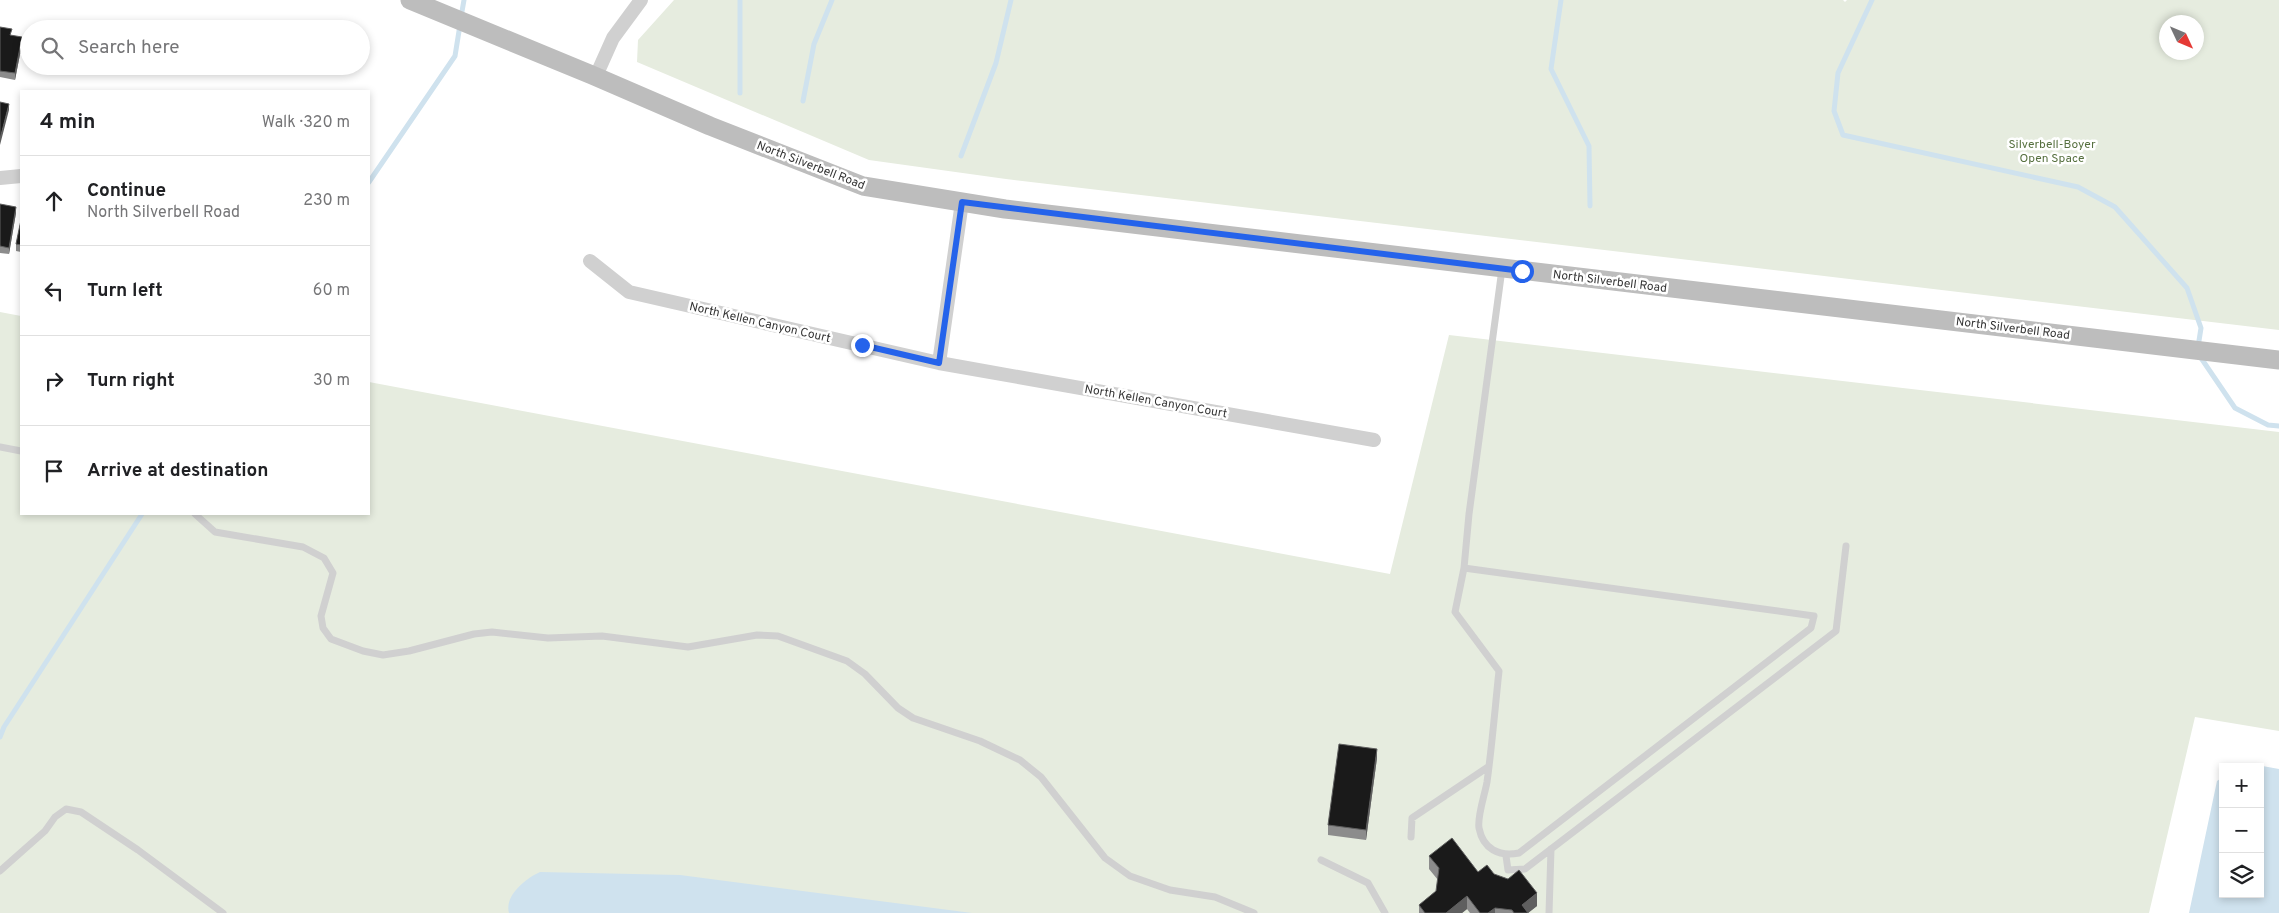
<!DOCTYPE html>
<html lang="en">
<head>
<meta charset="utf-8">
<style>
  body { margin:0; font-family:Overpass,sans-serif; background:#f2f2f2; color:#202124 }
  .controls { position:absolute; right:15px; bottom:15px; display:grid; overflow:hidden; border-radius:0px; box-shadow:0 2px 8px #0003 }
  .controls button { width:45px; height:45px; display:grid; place-items:center; padding:0; border:0; border-bottom:1px solid #e0e0e0; background:#fff; color:#202124; font:25px sans-serif }
  .compass { position:absolute; left:2159px; top:15px; width:45px; height:45px; border-radius:50%; background:#fff; box-shadow:0 2px 8px #0003; rotate:134deg }
  .stop { position:absolute; width:15px; height:15px; margin:-11px; border:4px solid #2563eb; border-radius:50%; background:#fff }
  .stop.end { background:#2563eb; border-color:#fff; box-shadow:0 1px 5px #0008 }
  .list { margin:0; padding:0; list-style:none }
  h2 { display:flex; justify-content:space-between; align-items:center; height:65px; margin:0; padding:0 20px; font-size:21px }
  h2 small { font-size:16px; font-weight:400; color:#757577 }
  .list li { display:grid; grid-template-columns:32px 1fr auto; gap:15px; align-items:center; box-sizing:border-box; height:90px; padding:0 20px; border-top:1px solid #e0e0e0 }
  .list b { display:block; font-size:19px; white-space:nowrap }
  .list p { margin:0; font-size:16px; white-space:nowrap; color:#757577 }
  .list em { font-size:16px; font-style:normal; color:#757577 }
  .icon { flex:none; width:28px; height:28px; fill:none; stroke:currentColor; stroke-width:2; stroke-linecap:round; stroke-linejoin:round }
  .map { position:relative; flex:none; width:2279px; height:913px; overflow:hidden }
  .search { position:absolute; background:#fff; box-shadow:0 2px 8px #0003; left:20px; top:20px; width:350px; height:55px; display:flex; align-items:center; gap:12px; box-sizing:border-box; padding:0 18px; border-radius:28px; color:#757577; font-size:19px }
  .panel { position:absolute; background:#fff; box-shadow:0 2px 8px #0003; left:20px; top:90px; width:350px; height:425px; border-radius:0px }
  .map>svg:first-child { display:block }
  .green { fill:#e6ecdf; fill-rule:evenodd }
  .water { fill:#cfe2ee }
  .lines { fill:none; stroke-linecap:round; stroke-linejoin:round }
  .stream { stroke:#cfe2ee; stroke-width:5 }
  .lane { stroke:#d0d0d0; stroke-width:7 }
  .street { stroke:#d0d0d0; stroke-width:14 }
  .secondary { stroke:#bdbdbd; stroke-width:19 }
  .wall { fill:#8c8c8c }
  .shaded-wall { fill:#5f5f5f }
  .building { fill:#1a1a1a; stroke:#5f5f5f }
  .route { stroke:#2563eb; stroke-width:6 }
  .labels { text-anchor:middle; stroke-width:5; stroke-linejoin:round; paint-order:stroke }
  .park-label { font-size:12px; fill:#56703f; stroke:#fff }
  .street-label { font-size:12px; fill:#333; stroke:#fff }
</style>
</head>
<body>
<div class="map">
<svg width="2279" height="913" viewBox="0 0 2279 913">
  <rect width="100%" height="100%" fill="#fff"/>
  <path class="green" d="M674 0H1843L1845 2 1847 0H2279V330L1006 179 869 160 637 62 638 40ZM2166 22H2196V52H2166Z
    M0 312 21 316V514H369V382L1390 574 1449 335 2279 432V731L2195 717 2149 913H0Z"/>
  <path class="water" d="M2246 763 2279 769V913H2189L2217 781 2223 777V894H2260V767H2240Z
    M540 872 680 875 972 913H509C504 896 526 878 540 872Z"/>
  <g class="lines">
    <path class="stream" d="M1561 0 1551 69 1589 146 1590 206
      M1872 0 1838 73 1834 111 1843 135 2078 187 2115 207 2187 288 2201 328 2198 347
      M461 17 464 0
      M740 93V0
      M803 101 814 44 832 0
      M961 156 996 63 1011 0
      M369 182 455 56 460 25
      M2199 355 2235 408 2268 425 2279 426
      M0 737 4 727 142 514"/>
    <path class="lane" d="M0 447 21 451
      M195 514 215 532 303 547 324 558 333 573 321 616 323 628 331 639 363 651 383 655 409 651 474 634 492 632 548 638 602 636 688 647 757 635 778 636 847 661 865 674 898 708 913 718 980 741 1020 760 1041 777 1105 858 1130 876 1170 890 1215 897 1254 913
      M1464 568 1814 616 1811 628 1519 853C1499 857 1483 849 1479 828 1477 817 1485 794 1487 782 1492 746 1495 708 1499 671L1455 612 1464 568 1469 514 1502 269
      M1411 837 1412 818 1488 767
      M1506 856 1508 870 1525 869 1836 631 1846 546
      M1321 860 1368 883 1385 913
      M0 871 45 831 55 817 66 809 81 812 138 850 223 913
      M1549 913 1551 849"/>
    <path class="street" d="M596 76 613 38 641 0
      M0 178 21 176
      M590 261 629 292 939 363 1374 440
      M939 363 962 202"/>
    <path class="secondary" d="M410 0 592 75 710 126 863 186 1005 209 2279 360"/>
  </g>
  <path class="wall" d="M0 27 22 44 15 80 0 77Z
    M0 204 16 213 9 254 0 253Z
    M21 220V252L16 251V244Z
    M1377 758 1366 840 1328 835V825Z
    M1429 856 1478 872 1494 874 1537 906 1528 913H1470L1467 909 1462 913H1419V905L1436 891 1438 880 1429 869Z"/>
  <path class="shaded-wall" d="M22 37V44L15 80V73Z
    M9 104V110L0 145V139Z
    M16 207V213L9 254V248Z
    M1377 749V758L1366 840V830Z
    M1537 893V906L1528 913 1522 905Z
    M1467 896V909L1462 913H1446Z
    M1495 908V913H1488Z"/>
  <path class="building" d="M0 27 12 29 10 35 22 37 15 73 0 71Z
    M0 102 9 104 0 139Z
    M0 204 16 207 9 248 0 246Z
    M21 220V245L16 244Z
    M1339 744 1377 749 1366 830 1328 825Z
    M1452 838 1478 872 1487 865 1494 874 1508 879 1519 870 1537 893 1522 905 1528 913H1514L1512 910 1495 908 1488 913H1480L1467 896 1446 913H1425L1419 905 1436 891 1439 868 1429 856Z"/>
  <g class="lines">
    <path class="route" d="M862 345 939 363 962 202 1522 271"/>
  </g>
  <g class="labels">
    <g class="park-label">
      <text x="2052" y="148">Silverbell-Boyer<tspan x="2052" dy="14">Open Space</tspan></text>
    </g>
    <g class="street-label">
      <text transform="translate(811 165) rotate(21)" y="4">North Silverbell Road</text>
      <text transform="translate(1610 281) rotate(7)" y="4">North Silverbell Road</text>
      <text transform="translate(760 322) rotate(13)" y="4">North Kellen Canyon Court</text>
      <text transform="translate(2013 328) rotate(7)" y="4">North Silverbell Road</text>
      <text transform="translate(1156 401) rotate(10)" y="4">North Kellen Canyon Court</text>
    </g>
  </g>
</svg>
<div class="controls">
<button>+</button>
<button>−</button>
<button><svg class="icon" aria-label="layers" viewBox="0 0 24 24"><path d="M12 4l9 5-9 5-9-5zM3 14l9 5 9-5"/></svg></button>
</div>
<svg class="compass" viewBox="-18 -18 36 36"><path d="M0-13l5 13h-10z" fill="#e53935"/><path d="M0 13l5-13h-10z" fill="#757577"/></svg>
<div class="stop" style="left:1522px;top:271px"></div>
<div class="stop end" style="left:862px;top:345px"></div>
<div class="search"><svg class="icon" aria-label="search" viewBox="0 0 24 24"><circle cx="10" cy="10" r="6"/><path d="M15 15l6 6"/></svg>Search here</div>
<section class="panel">
<h2>4 min<small>Walk · 320 m</small></h2>
<ul class="list">
<li><svg class="icon" aria-label="ahead" viewBox="0 0 24 24"><path d="M12 20V5M6 11l6-6 6 6"/></svg><div><b>Continue</b><p>North Silverbell Road</p></div><em>230 m</em></li>
<li><svg class="icon" aria-label="left" viewBox="0 0 24 24"><path d="M17 20v-9H6M10 6l-5 5 5 5"/></svg><div><b>Turn left</b></div><em>60 m</em></li>
<li><svg class="icon" aria-label="right" viewBox="0 0 24 24"><path d="M7 20v-9h11M14 6l5 5-5 5"/></svg><div><b>Turn right</b></div><em>30 m</em></li>
<li><svg class="icon" aria-label="arrive" viewBox="0 0 24 24"><path d="M6 21V4h12l-3 4 3 4H6"/></svg><div><b>Arrive at destination</b></div></li>
</ul>
</section>
</div>
</body>
</html>
